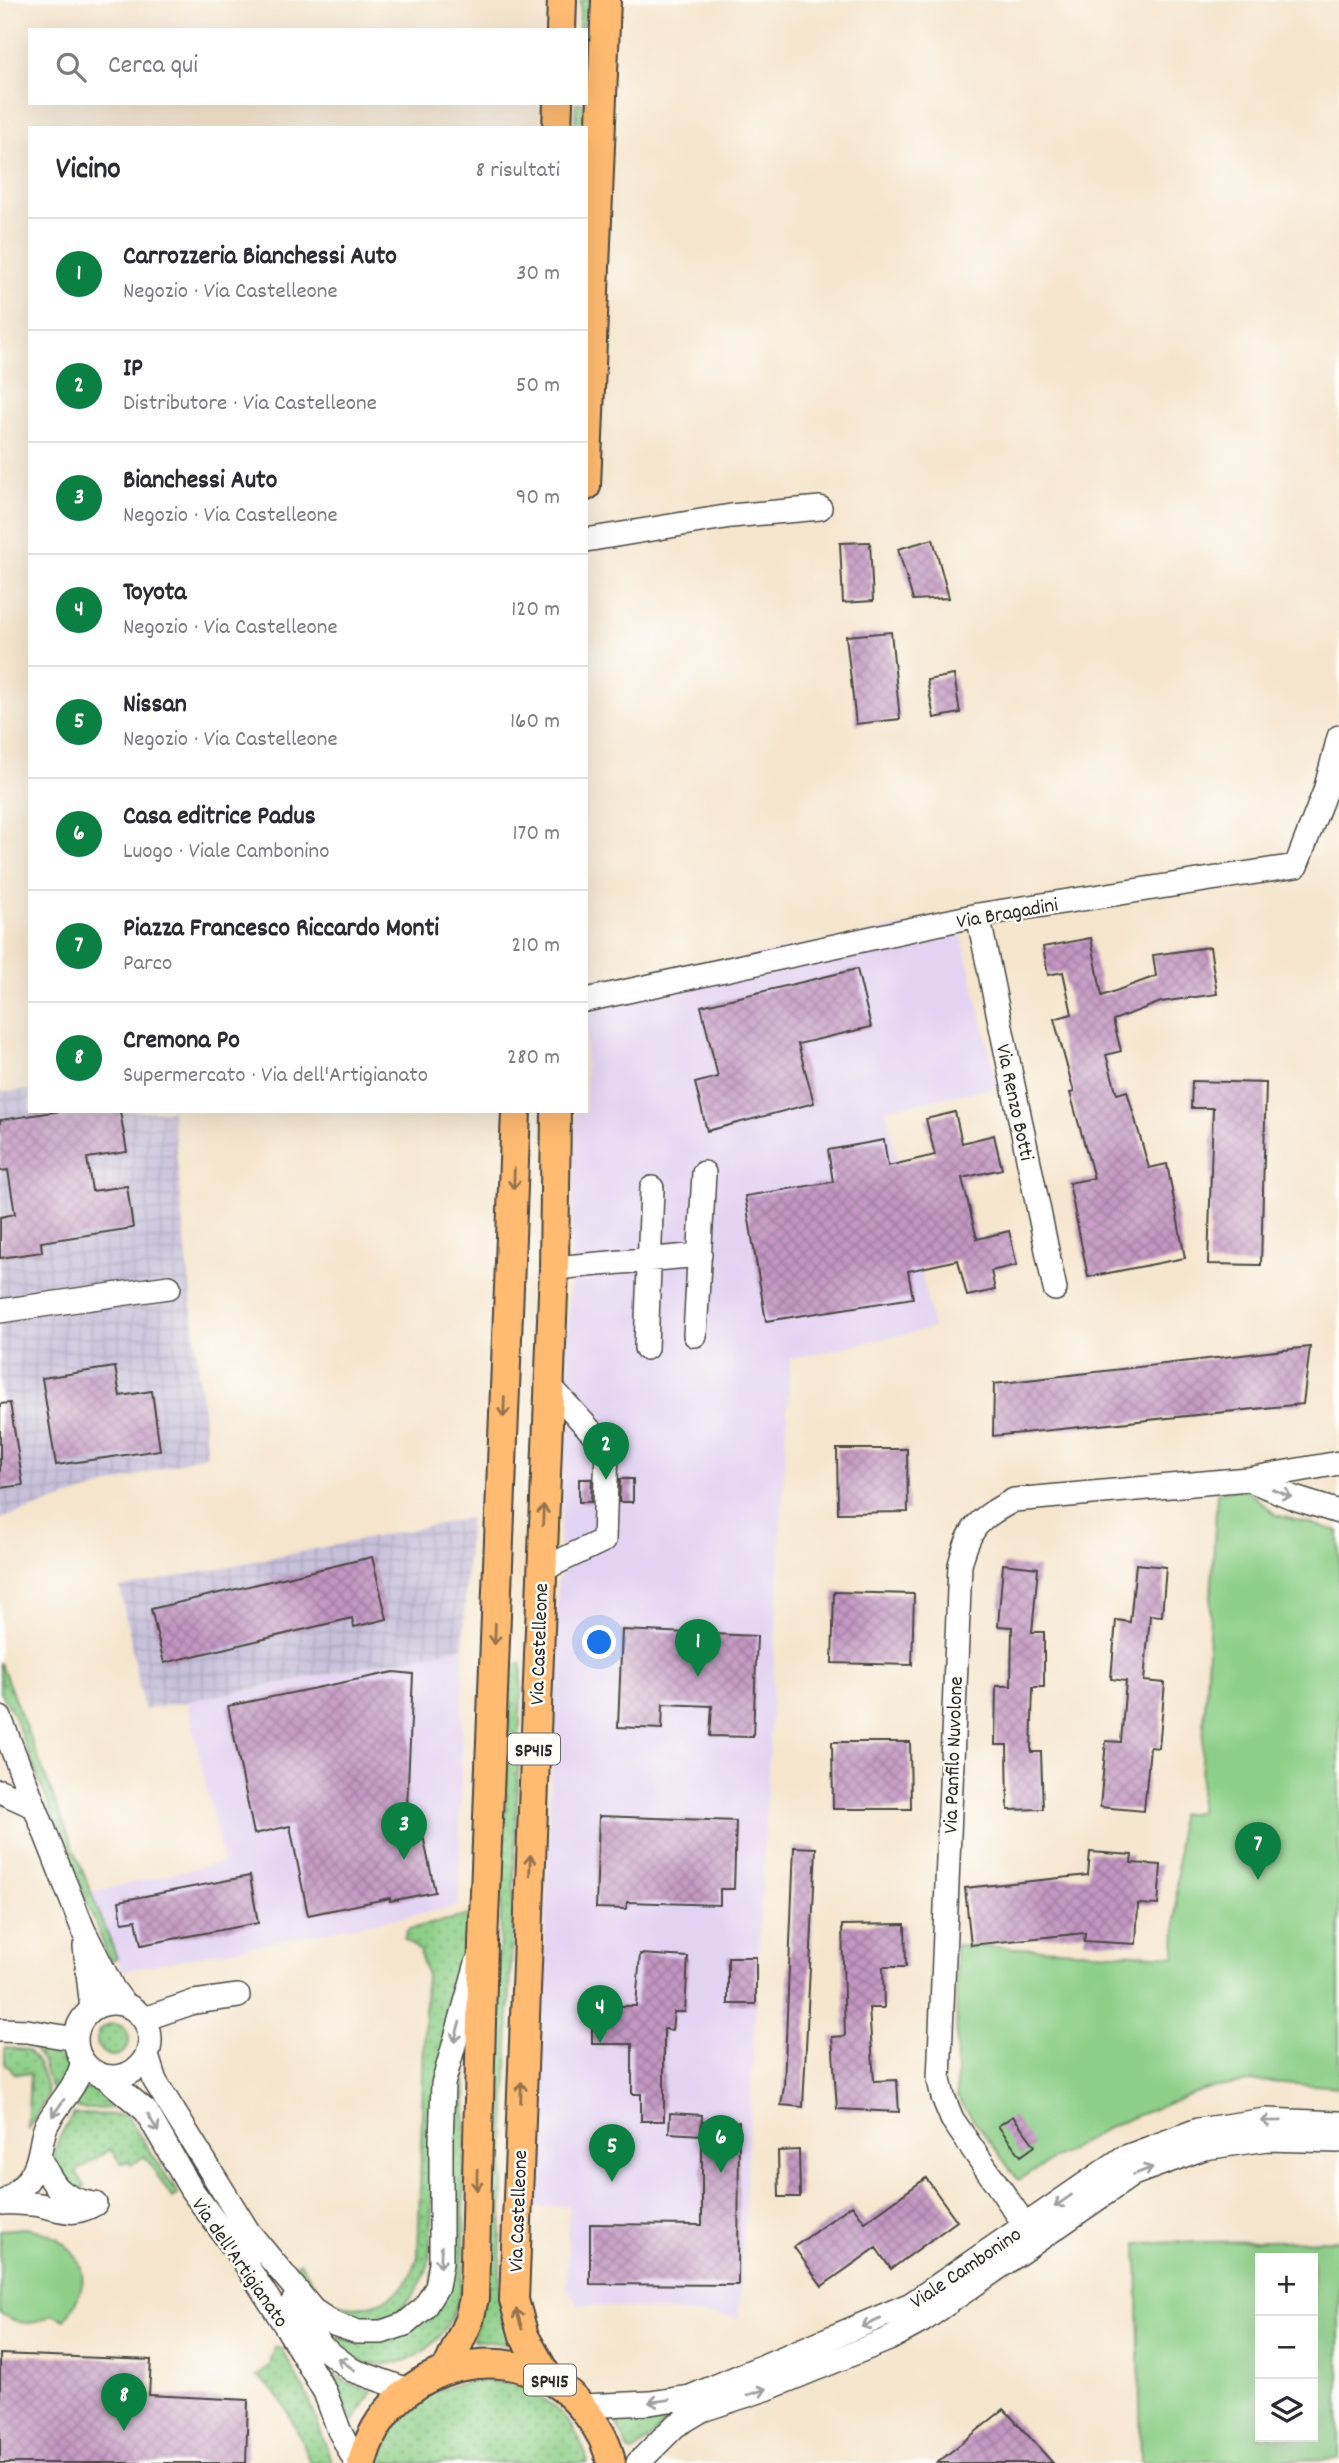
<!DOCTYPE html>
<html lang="it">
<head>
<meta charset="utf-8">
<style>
  body { margin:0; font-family:Dekko,sans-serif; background:#f7f7f7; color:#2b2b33 }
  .controls { position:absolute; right:21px; bottom:21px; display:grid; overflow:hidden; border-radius:0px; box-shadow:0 7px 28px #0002 }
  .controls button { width:63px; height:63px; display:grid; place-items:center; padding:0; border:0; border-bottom:2px solid #e1e1e2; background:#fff; color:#2b2b33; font:35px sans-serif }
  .you { position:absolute; left:600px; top:1643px; width:24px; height:24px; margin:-18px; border:5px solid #fff; border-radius:50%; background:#1a73e8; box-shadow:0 0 0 10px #1a73e833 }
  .badge { display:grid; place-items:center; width:46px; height:46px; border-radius:50%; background:#0b8043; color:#fff; font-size:23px; font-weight:700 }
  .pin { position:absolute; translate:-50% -58px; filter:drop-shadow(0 2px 4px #0008) }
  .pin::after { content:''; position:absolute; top:37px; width:24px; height:21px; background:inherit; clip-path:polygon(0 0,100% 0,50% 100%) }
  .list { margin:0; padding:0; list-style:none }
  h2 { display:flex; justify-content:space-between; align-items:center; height:91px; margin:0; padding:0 28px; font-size:30px }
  h2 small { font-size:23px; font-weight:400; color:#7c7c81 }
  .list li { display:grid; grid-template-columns:46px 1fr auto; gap:21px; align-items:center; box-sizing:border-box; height:112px; padding:0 28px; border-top:2px solid #e1e1e2 }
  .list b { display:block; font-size:26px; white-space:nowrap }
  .list p { margin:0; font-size:23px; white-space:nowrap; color:#7c7c81 }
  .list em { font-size:23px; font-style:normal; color:#7c7c81 }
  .icon { flex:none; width:38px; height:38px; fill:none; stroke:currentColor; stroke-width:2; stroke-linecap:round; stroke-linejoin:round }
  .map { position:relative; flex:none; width:1339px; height:2463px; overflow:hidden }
  .search { position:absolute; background:#fff; box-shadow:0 7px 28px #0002; left:28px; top:28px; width:560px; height:77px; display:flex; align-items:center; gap:18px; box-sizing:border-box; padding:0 24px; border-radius:0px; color:#7c7c81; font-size:26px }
  .panel { position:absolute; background:#fff; box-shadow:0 7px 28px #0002; left:28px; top:126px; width:560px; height:987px; border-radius:0px }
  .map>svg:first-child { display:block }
  .built { fill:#e3d3f2 }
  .industrial { fill:url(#industrial-grid) }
  .grass { fill:url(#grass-dots); stroke:#5c7d5a; stroke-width:2 }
  .green { fill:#8dcf88; stroke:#5c7d5a; stroke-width:2; fill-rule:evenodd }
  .building { fill:url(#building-cross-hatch) }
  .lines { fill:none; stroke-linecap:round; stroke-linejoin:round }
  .minor-casing { stroke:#494743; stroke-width:26 }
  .major-casing { stroke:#494743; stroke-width:32 }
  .minor { stroke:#fff; stroke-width:23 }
  .major { stroke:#ffbb71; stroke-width:28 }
  .oneway { stroke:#95734e }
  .oneway2 { stroke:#a0a0a0 }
  .labels { text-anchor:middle; stroke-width:5; stroke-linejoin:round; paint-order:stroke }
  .shield { fill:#fdfcf7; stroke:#6a6a68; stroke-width:2 }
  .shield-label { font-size:19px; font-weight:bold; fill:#2b2b2b }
  .street-label { font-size:21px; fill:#2b2b2b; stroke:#fdfcf7 }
</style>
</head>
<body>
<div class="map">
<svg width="1339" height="2463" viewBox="0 0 1339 2463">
  <defs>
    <pattern id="industrial-grid" width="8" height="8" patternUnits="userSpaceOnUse" patternTransform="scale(1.75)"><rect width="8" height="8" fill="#c6c0da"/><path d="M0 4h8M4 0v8" fill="none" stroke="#aaa5bb"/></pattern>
    <pattern id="grass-dots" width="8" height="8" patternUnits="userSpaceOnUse" patternTransform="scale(1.75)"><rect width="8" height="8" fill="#8dcf88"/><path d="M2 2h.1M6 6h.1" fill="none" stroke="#73a86f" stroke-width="1.8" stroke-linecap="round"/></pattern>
    <pattern id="building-cross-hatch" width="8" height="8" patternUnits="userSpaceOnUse" patternTransform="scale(1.75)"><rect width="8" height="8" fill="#c396c2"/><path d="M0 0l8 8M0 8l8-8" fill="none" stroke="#9f7b9e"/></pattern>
  </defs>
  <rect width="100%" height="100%" fill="#fdfcf7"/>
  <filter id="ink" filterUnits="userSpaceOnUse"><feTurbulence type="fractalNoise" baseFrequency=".0143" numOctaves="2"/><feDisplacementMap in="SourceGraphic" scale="14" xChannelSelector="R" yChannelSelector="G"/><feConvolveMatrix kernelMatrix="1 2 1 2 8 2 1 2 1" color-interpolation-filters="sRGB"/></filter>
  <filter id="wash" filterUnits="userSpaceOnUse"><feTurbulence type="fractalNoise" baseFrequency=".00686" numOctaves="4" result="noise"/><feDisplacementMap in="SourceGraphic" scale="28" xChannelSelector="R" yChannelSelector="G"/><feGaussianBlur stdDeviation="1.57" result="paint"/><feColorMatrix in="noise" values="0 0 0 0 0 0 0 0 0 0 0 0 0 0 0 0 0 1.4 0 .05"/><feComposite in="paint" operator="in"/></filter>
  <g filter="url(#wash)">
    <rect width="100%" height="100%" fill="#f5e5cd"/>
    <path class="built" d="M957 916 998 1087 886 1109 933 1328 790 1359 739 2318 578 2304 566 2288 569 2206 535 2207 576 1111H586V983L591 988Z
      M463 1647 459 1906 122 1971 92 1892 223 1862 187 1702Z"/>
    <path class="industrial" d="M30 1090V1111H172L207 1454 0 1519V1092Z
      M469 1518 463 1647 144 1710 120 1588Z"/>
    <path class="grass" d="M581 0H593L586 163V128H575L576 103H586V30H579Z
      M0 1662 117 1958 110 1961 12 1711 0 1693Z
      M511 1664H522L499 2292 510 2341 506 2344 473 2340 486 2289Z
      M474 1914 473 1949 438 2080 429 2262C417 2303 386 2333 341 2315 336 2313 330 2312 326 2309 314 2302 300 2279 291 2267L300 2262C307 2272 313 2285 322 2294 345 2316 387 2307 406 2283 411 2276 414 2267 418 2258L426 1972 419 1950 404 1938 408 1929Z
      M97 2040a16 16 0 1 1 32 0a16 16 0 1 1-32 0Z
      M28 2045C55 2047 58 2044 71 2069L56 2094C42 2079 51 2062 28 2045Z
      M5 2048 27 2050C40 2062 45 2078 48 2096L27 2130 30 2074 13 2073 10 2068 5 2065Z
      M466 2063C466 2106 465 2149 464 2192 463 2234 469 2286 448 2324 435 2347 414 2361 388 2364 363 2367 338 2353 324 2333L355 2342 428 2312 457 2090 461 2068Z
      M88 2088 109 2095 142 2121 153 2145C147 2136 142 2124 134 2115 121 2100 90 2115 73 2106L83 2091Z
      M73 2114 126 2115 178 2194 172 2198 145 2156 131 2165 128 2162 121 2163 110 2149 76 2172 85 2186 78 2190C73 2186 64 2181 60 2176 46 2155 62 2132 73 2114Z
      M275 2347 282 2349 310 2402 332 2463H310C299 2435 284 2393 257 2377L270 2365Z
      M330 2372 353 2385 372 2391 354 2421 351 2419Z
      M474 2381C485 2382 496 2382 507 2384 545 2390 580 2426 588 2463H378C387 2432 407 2407 436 2391 447 2386 462 2384 474 2381Z
      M683 2407 636 2451 631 2452 628 2450 613 2415Z"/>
    <path class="green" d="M1246 1489 1276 1515 1339 1531V2087L1255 2081 1205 2089 1110 2126 1018 2180 957 2097 956 1945 1175 1956 1179 1814 1199 1812 1217 1492Z
      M25 2228C53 2231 86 2251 82 2285 80 2297 71 2310 65 2320L52 2314C35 2327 17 2325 0 2313V2230Z
      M1339 2240V2459L1141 2462 1137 2243ZM1313 2258V2437H1260V2258Z"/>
    <g id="blocks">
      <path class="building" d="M933 539 949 598 913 600 898 549Z
        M870 542 873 601 843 603 840 543Z
        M891 632 900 719 856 724 846 636Z
        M954 675 960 713 934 718 927 680Z
        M1091 938 1102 996 1156 976 1153 955 1210 947 1217 994 1161 1002 1113 1020 1121 1051 1106 1055 1117 1094 1127 1091 1149 1168 1167 1164 1185 1258 1088 1277 1069 1183 1094 1178 1070 1093 1074 1092 1054 1019 1072 1014 1063 972 1048 975 1043 947Z
        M857 969 871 1027 798 1044 814 1103 707 1131 695 1083 718 1077 701 1006Z
        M1192 1081 1266 1083 1261 1265 1208 1264 1213 1108H1191Z
        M60 1111H120L127 1152 87 1158 92 1191 127 1186 133 1228 41 1242 42 1252 0 1258V1217L15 1214 8 1170 0 1171V1120Z
        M955 1112 962 1143 994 1135 1002 1169 962 1178 977 1239 1009 1231 1017 1265 991 1271 995 1290 967 1296 958 1260 908 1271 913 1298 766 1321 745 1196 833 1182 828 1150 884 1140 888 1166 935 1155 926 1119Z
        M1310 1347 1303 1404 993 1436 994 1384Z
        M115 1367 120 1396 152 1391 160 1450 56 1465 42 1378Z
        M10 1403 23 1485 0 1488V1404Z
        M837 1449H907L908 1512 838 1513Z
        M579 1479H592L591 1502H579Z
        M620 1479H633V1502H619Z
        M372 1557 387 1619 354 1627 352 1618 164 1663 151 1609Z
        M1003 1564 1038 1568 1032 1632H1044V1687H1033L1031 1752H1041L1043 1809 1008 1810 1007 1745H995L996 1686H1011L1012 1627 998 1626Z
        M1136 1564 1166 1567 1162 1616 1150 1615 1144 1681 1165 1683 1159 1748 1150 1747 1144 1811 1100 1807 1106 1741 1121 1742 1126 1681 1111 1679 1116 1620 1130 1622Z
        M834 1592 914 1594 912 1665 832 1663Z
        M622 1630 757 1636 753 1737 710 1736 712 1706 663 1704 662 1729 618 1727Z
        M394 1672 413 1674 406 1829 421 1826 435 1892 390 1901V1898L308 1915 290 1826 254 1834 228 1706Z
        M832 1742H910L911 1809H833Z
        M599 1816 736 1821 734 1889H720V1905L627 1902 626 1909 596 1908Z
        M794 1847 816 1848 803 2107 781 2105 784 2087Z
        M1090 1852 1132 1855 1131 1863 1161 1865 1158 1905 1138 1904 1136 1944 1084 1941 1085 1933 971 1945 965 1888 1088 1875Z
        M250 1876 258 1923 141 1945 136 1920 122 1922 119 1901Z
        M905 1924 906 1967H883L884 2008H869L874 2081 897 2080 899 2112 837 2109 832 2037 845 2036 842 1925Z
        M640 1954 688 1957 685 2012H674L672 2030 664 2029V2121H641V2094H632V2044H592V2024H597V2006H636Z
        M728 1957H756V2004H728Z
        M670 2113 702 2115 701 2135 669 2133Z
        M1013 2116 1035 2146 1021 2156 998 2126Z
        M702 2122H739L738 2285 590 2284V2224L702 2225Z
        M799 2150 800 2197H779L778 2151Z
        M926 2178 957 2221 891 2269 876 2248 822 2286 794 2247 852 2205 865 2222Z
        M0 2354 151 2360 149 2395 248 2400 246 2463H0Z
        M1004 2409 1053 2463H937Z"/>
    </g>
  </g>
  <g filter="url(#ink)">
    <use href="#blocks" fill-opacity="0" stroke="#494743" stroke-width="2"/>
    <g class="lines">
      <g class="minor-casing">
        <path id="minor" d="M586 540 731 516 820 508
          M978 915 1055 1289
          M586 1000 978 915 1296 866 1325 791 1339 737
          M554 1268 700 1255
          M0 1311 169 1287
          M695 1335 704 1173
          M646 1348 652 1188
          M1339 1463 1248 1479 1294 1498 1339 1512
          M541 1570 604 1540 607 1449 549 1385
          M0 1718 83 1929 113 1989 125 2005
          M0 1791 35 1807
          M85 1946 92 2009
          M76 2040a37 37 0 1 1 74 0a37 37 0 1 1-74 0Z
          M144 2019 194 2002 238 1996
          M0 2030 27 2031 76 2039
          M147 2056 155 2081 254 2241
          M104 2076 146 2111 191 2189 245 2263 287 2328 325 2392 339 2430 356 2463
          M39 2157C54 2186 59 2198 93 2204
          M0 2202C13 2203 28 2203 40 2205 63 2210 72 2217 95 2204
          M4 2203C20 2190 35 2177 39 2155 42 2144 42 2134 47 2124 60 2101 76 2088 83 2062
          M246 2229 313 2310 334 2324 358 2332H382L405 2324 424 2308 437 2287 441 2263V2142L443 2084 477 1963
          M1036 2241 952 2119 943 2097 939 2080 960 1565C970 1525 979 1519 1014 1500L1248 1479
          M293 2302 322 2347 352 2370 408 2390
          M582 2406 650 2403 690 2397 911 2304 1123 2158 1198 2130 1266 2120 1339 2123
          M638 2463 675 2426 702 2410 766 2389 889 2339 922 2321 1133 2174 1204 2148 1267 2139 1339 2141"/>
      </g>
      <g class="major-casing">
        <path id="major" d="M561 30 562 0
          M557 128 558 103
          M586 486 606 0
          M447 2369 469 2320 474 2298 483 1943 516 1111
          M549 2380 524 2336 514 2300 554 1268 556 1111
          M362 2463C387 2359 524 2326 588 2415 599 2429 608 2445 611 2463"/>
      </g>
      <use href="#minor" class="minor"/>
      <use href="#major" class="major"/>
    </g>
    <defs><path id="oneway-shaft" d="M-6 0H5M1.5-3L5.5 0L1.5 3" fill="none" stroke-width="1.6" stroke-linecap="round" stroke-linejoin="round" transform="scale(1.75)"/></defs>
    <g class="oneway">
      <use href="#oneway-shaft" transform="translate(514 1179) rotate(92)"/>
      <use href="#oneway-shaft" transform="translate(504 1407) rotate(92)"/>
      <use href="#oneway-shaft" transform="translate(543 1515) rotate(-88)"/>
      <use href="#oneway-shaft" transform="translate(495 1634) rotate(92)"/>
      <use href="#oneway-shaft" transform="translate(530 1865) rotate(-88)"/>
      <use href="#oneway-shaft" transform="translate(521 2092) rotate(-88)"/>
      <use href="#oneway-shaft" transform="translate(477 2180) rotate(91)"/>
      <use href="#oneway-shaft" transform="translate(519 2319) rotate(-106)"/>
    </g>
    <g class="oneway2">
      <use href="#oneway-shaft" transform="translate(1282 1493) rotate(22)"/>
      <use href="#oneway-shaft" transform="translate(457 2032) rotate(105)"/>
      <use href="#oneway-shaft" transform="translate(58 2108) rotate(125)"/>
      <use href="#oneway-shaft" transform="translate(1271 2121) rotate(179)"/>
      <use href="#oneway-shaft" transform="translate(153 2123) rotate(60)"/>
      <use href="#oneway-shaft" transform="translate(1143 2171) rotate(-21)"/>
      <use href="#oneway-shaft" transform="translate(1063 2201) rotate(145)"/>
      <use href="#oneway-shaft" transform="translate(441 2257) rotate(92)"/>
      <use href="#oneway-shaft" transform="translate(871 2323) rotate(157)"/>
      <use href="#oneway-shaft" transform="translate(346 2364) rotate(-145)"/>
      <use href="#oneway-shaft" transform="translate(757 2392) rotate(-18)"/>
      <use href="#oneway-shaft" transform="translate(659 2401) rotate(173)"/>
    </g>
  </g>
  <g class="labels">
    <g class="shield">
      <rect x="508" y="1733.5" width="52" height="31" rx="5"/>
      <rect x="524" y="2364.5" width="52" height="31" rx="5"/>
    </g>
    <g class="shield-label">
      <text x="534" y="1756">SP415</text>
      <text x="550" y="2387">SP415</text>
    </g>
    <g class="street-label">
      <text transform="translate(1007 912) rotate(-10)" y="7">Via Bragadini</text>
      <text transform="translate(1016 1102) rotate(78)" y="7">Via Renzo Botti</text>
      <text transform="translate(538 1644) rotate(-88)" y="7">Via Castelleone</text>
      <text transform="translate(952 1755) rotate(-88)" y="7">Via Panfilo Nuvolone</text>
      <text transform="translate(517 2211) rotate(-88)" y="7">Via Castelleone</text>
      <text transform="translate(241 2262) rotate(55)" y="7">Via dell'Artigianato</text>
      <text transform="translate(965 2267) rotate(-34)" y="7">Viale Cambonino</text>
    </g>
  </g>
</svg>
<div class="controls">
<button>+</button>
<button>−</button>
<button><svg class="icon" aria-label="layers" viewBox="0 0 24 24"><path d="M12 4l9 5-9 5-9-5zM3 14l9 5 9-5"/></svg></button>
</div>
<div class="you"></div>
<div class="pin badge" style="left:698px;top:1677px">1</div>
<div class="pin badge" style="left:606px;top:1480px">2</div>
<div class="pin badge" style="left:404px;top:1860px">3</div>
<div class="pin badge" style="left:600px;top:2043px">4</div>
<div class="pin badge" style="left:612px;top:2182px">5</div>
<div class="pin badge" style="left:721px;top:2173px">6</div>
<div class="pin badge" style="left:1258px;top:1880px">7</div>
<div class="pin badge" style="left:124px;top:2431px">8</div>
<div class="search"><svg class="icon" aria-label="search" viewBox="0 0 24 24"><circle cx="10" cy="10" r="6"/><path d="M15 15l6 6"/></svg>Cerca qui</div>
<section class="panel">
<h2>Vicino<small>8 risultati</small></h2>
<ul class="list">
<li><span class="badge">1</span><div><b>Carrozzeria Bianchessi Auto</b><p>Negozio · Via Castelleone</p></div><em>30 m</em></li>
<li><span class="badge">2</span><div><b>IP</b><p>Distributore · Via Castelleone</p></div><em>50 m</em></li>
<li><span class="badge">3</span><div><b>Bianchessi Auto</b><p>Negozio · Via Castelleone</p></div><em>90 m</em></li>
<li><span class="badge">4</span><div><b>Toyota</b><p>Negozio · Via Castelleone</p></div><em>120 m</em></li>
<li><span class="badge">5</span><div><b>Nissan</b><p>Negozio · Via Castelleone</p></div><em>160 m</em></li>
<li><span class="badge">6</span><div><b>Casa editrice Padus</b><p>Luogo · Viale Cambonino</p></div><em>170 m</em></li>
<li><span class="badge">7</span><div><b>Piazza Francesco Riccardo Monti</b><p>Parco</p></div><em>210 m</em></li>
<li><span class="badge">8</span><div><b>Cremona Po</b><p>Supermercato · Via dell'Artigianato</p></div><em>280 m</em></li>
</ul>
</section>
</div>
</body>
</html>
